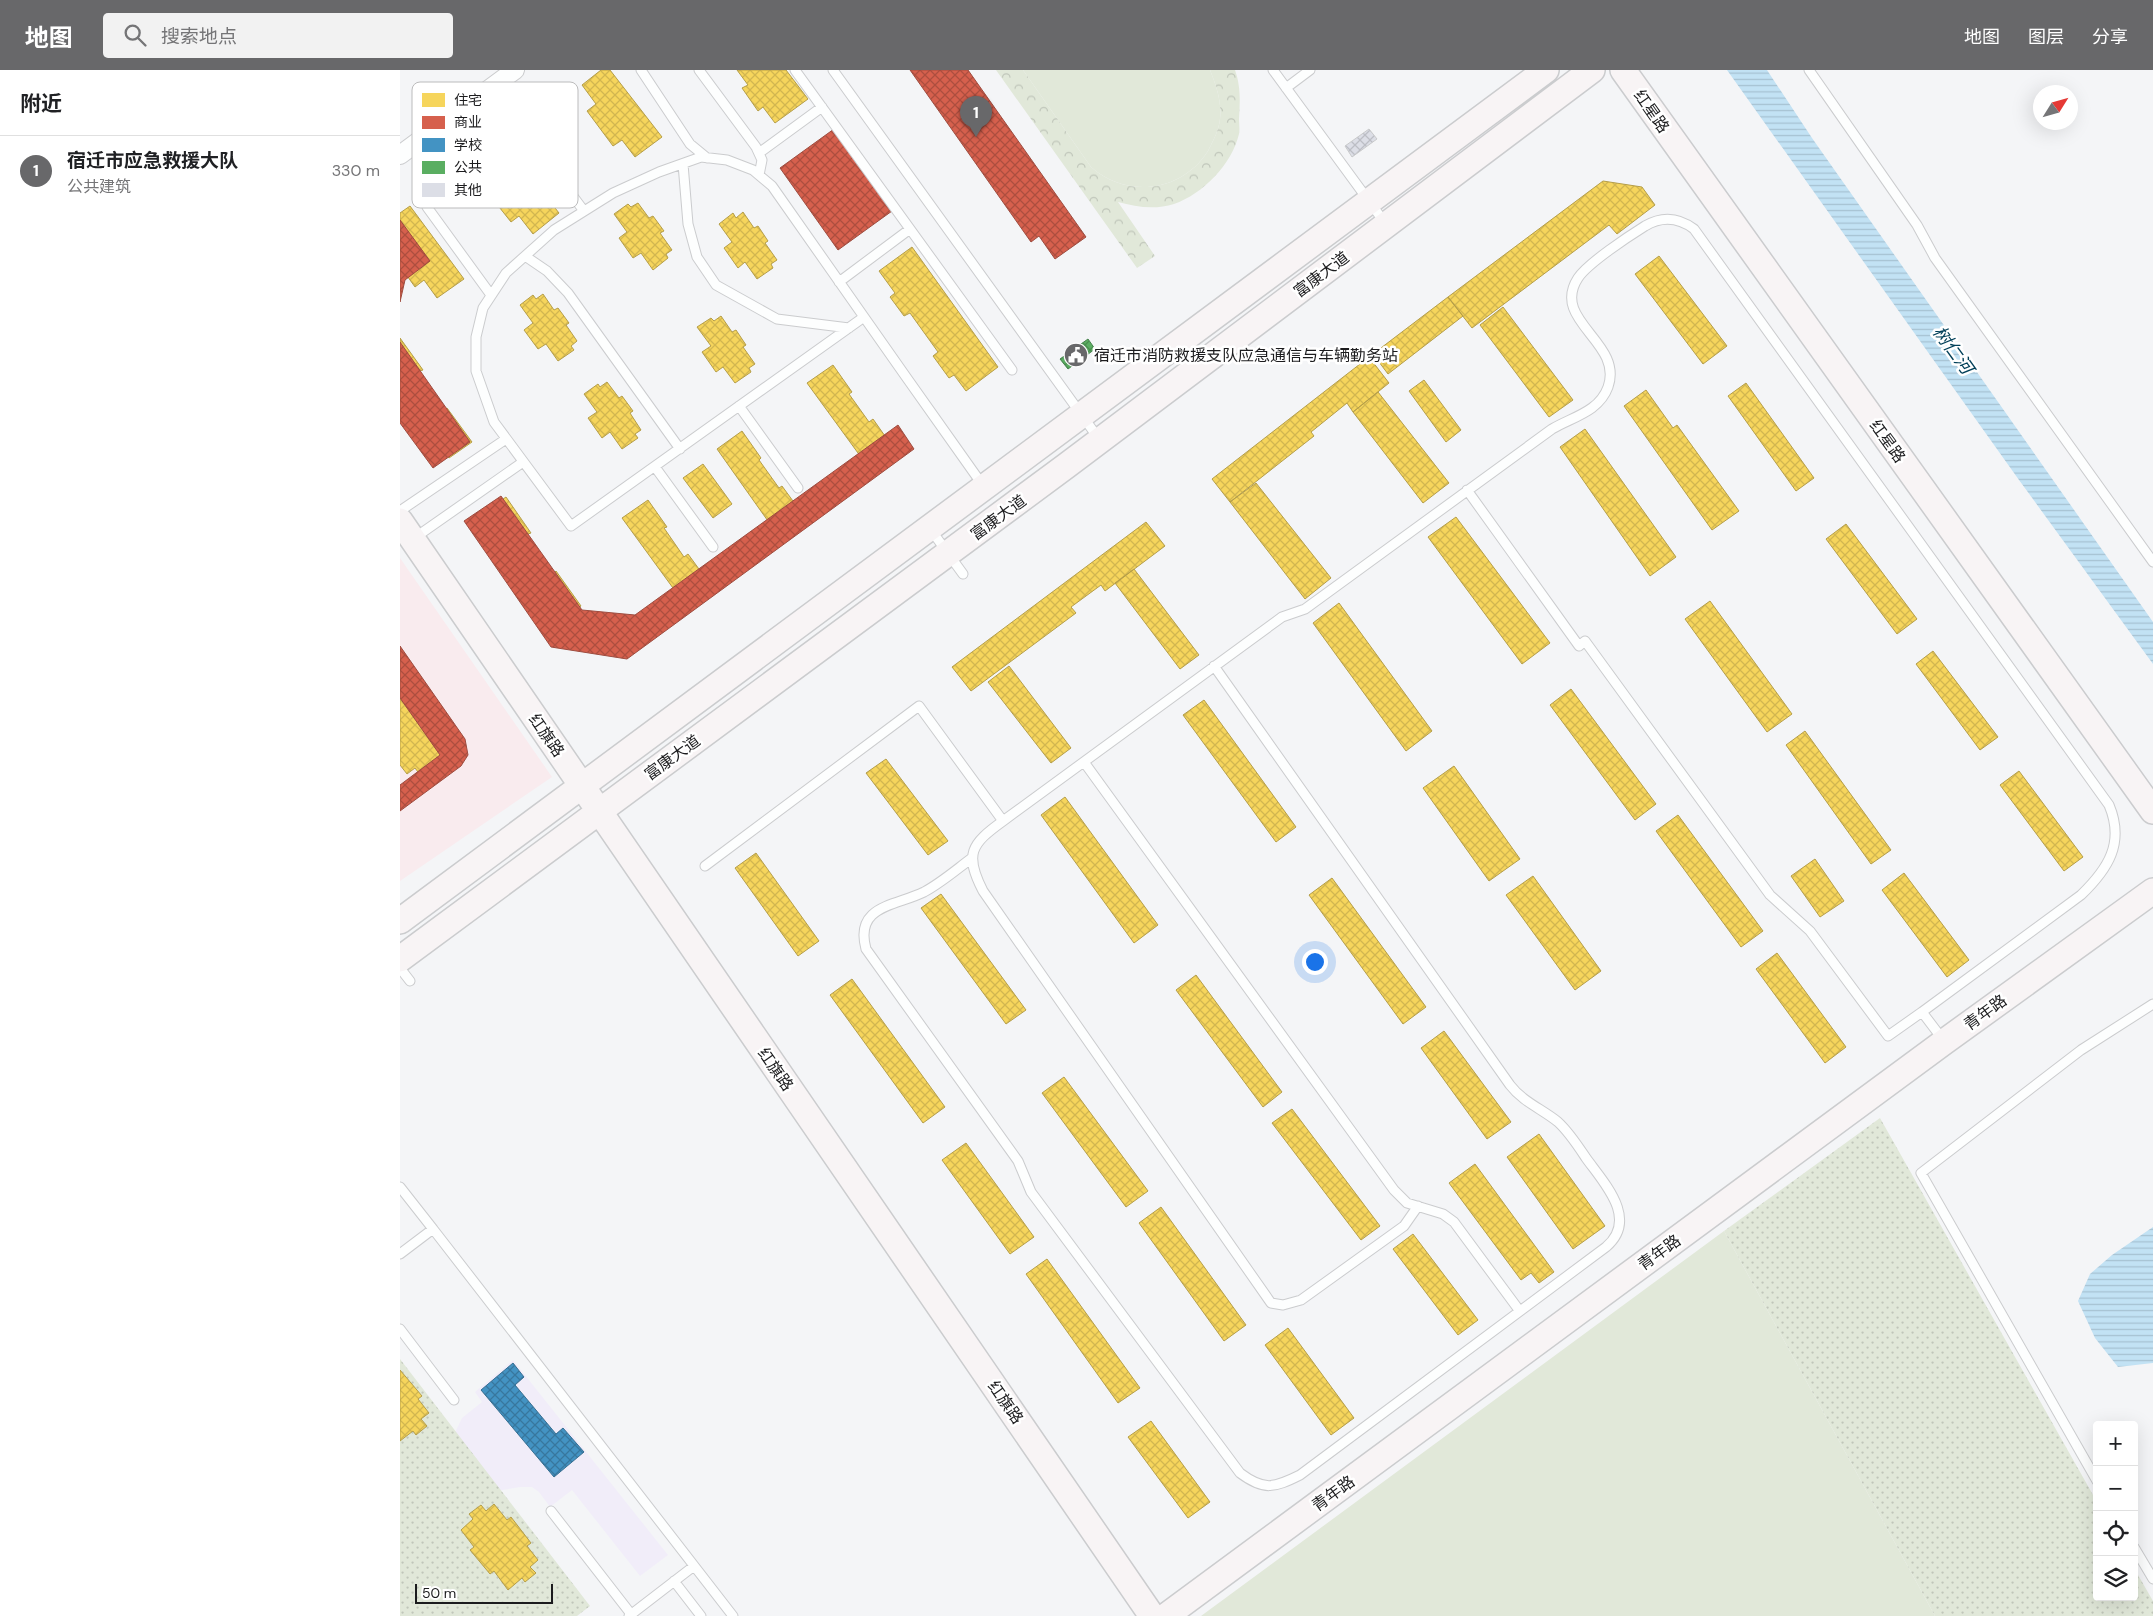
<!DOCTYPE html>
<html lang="zh">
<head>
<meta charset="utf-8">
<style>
  body { margin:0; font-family:"DM Sans","Noto Sans SC",sans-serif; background:#f2f2f2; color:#202124 }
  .controls { position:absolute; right:15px; bottom:15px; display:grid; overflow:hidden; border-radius:5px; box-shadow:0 5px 20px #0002 }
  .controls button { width:45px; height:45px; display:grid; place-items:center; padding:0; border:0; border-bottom:1px solid #e0e0e0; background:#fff; color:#202124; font:25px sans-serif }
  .compass { position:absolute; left:1633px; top:15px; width:45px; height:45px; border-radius:50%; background:#fff; box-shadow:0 5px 20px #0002; rotate:53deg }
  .scale { position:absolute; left:15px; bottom:12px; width:138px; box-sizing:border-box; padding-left:5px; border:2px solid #1c1c1e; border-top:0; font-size:14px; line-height:18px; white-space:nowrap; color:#1c1c1e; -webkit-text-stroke:4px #fff; paint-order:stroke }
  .you { position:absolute; left:914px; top:891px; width:18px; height:18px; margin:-12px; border:4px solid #fff; border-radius:50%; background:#1a73e8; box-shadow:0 0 0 8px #1a73e833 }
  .badge { display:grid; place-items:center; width:32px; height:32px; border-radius:50%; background:#68686a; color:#fff; font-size:16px; font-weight:700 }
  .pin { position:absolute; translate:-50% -41px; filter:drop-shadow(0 1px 2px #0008) }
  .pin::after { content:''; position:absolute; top:26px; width:18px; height:15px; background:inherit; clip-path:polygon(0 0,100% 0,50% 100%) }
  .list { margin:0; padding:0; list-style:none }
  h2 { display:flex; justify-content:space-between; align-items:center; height:65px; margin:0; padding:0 20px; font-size:21px }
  h2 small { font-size:16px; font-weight:400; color:#757577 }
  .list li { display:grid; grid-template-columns:32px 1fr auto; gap:15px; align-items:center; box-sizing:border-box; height:70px; padding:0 20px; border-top:1px solid #e0e0e0 }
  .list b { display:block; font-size:19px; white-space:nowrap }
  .list p { margin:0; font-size:16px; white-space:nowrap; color:#757577 }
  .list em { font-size:16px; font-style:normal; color:#757577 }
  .icon { flex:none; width:28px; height:28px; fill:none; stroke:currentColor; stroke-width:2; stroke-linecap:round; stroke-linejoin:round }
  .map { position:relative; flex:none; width:1753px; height:1546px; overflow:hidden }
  header { display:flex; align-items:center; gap:30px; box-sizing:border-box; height:70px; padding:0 25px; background:#68686a; color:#fff }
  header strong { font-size:24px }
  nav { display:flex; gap:28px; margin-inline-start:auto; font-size:18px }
  .search { width:350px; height:45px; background:#f2f2f2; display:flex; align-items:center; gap:12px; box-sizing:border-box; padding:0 18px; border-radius:5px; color:#757577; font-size:19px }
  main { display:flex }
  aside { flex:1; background:#fff }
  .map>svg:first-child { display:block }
  .commercial { fill:#f9ebee }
  .education { fill:#f1edf9 }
  .grass { fill:#e1e8d9 }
  .forest { fill:url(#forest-crowns) }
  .garden { fill:url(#garden-dots) }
  .water { fill:url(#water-rules) }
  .homes { fill:url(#homes-cross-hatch); stroke:#b59e49 }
  .shops { fill:url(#shops-cross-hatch); stroke:#9e4c3f }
  .schools { fill:url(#schools-cross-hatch); stroke:#376f92 }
  .public { fill:url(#public-cross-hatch); stroke:#47824d }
  .building { fill:url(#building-cross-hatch); stroke:#c9cacb }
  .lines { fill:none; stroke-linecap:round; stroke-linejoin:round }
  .lane-casing { stroke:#cbccce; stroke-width:11 }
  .street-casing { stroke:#cbccce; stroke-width:20 }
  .secondary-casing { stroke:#cbccce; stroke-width:28 }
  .lane { stroke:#fdfefe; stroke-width:9 }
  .street { stroke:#fdfefe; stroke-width:18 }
  .secondary { stroke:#f8f4f5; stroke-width:25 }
  .labels { text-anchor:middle; stroke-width:5; stroke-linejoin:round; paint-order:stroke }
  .street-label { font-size:16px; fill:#1c1c1e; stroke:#fff }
  .poi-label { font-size:16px; fill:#1c1c1e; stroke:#fff; text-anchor:start }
  .water-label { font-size:18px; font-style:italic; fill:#003f58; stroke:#fff }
  .key { fill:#fff; stroke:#bbbbbc; stroke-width:1 }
  .key-label { font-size:14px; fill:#1c1c1e }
</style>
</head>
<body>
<header>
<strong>地图</strong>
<div class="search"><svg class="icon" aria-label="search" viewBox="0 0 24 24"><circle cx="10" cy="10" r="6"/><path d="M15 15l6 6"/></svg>搜索地点</div>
<nav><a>地图</a><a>图层</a><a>分享</a></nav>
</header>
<main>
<aside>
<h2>附近<small></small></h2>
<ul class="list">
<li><span class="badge">1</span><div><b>宿迁市应急救援大队</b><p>公共建筑</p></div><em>330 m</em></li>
</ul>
</aside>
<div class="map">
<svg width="1753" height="1546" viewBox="0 0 1753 1546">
  <defs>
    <pattern id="forest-crowns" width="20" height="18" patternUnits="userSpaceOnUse" patternTransform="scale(1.25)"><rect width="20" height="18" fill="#e1e8d9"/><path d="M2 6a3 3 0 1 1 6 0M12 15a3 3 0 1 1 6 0" fill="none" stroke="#c0c6ba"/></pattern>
    <pattern id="garden-dots" width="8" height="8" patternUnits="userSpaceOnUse" patternTransform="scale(1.25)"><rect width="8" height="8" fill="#e1e8d9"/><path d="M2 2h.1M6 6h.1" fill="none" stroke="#c0c6ba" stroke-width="1.8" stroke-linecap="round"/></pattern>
    <pattern id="water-rules" width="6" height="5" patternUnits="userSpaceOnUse" patternTransform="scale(1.25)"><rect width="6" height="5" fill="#c2e2f4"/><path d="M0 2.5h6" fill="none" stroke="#a6c1d1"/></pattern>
    <pattern id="homes-cross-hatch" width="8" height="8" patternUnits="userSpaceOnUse" patternTransform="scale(1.25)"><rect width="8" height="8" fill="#f6d55c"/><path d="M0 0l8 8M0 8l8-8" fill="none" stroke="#d2b650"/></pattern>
    <pattern id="shops-cross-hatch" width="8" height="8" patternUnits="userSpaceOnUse" patternTransform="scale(1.25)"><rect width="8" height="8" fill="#d6604d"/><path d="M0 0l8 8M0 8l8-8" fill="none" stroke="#ad4e3f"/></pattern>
    <pattern id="schools-cross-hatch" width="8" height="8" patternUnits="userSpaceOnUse" patternTransform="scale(1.25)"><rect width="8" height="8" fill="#4393c3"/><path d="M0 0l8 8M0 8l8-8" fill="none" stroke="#37779e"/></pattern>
    <pattern id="public-cross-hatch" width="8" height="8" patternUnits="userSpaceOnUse" patternTransform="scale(1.25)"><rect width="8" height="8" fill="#5aae61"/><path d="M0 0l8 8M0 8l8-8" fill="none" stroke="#4a8d4f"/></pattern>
    <pattern id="building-cross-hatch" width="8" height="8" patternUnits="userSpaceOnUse" patternTransform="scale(1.25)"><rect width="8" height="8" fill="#dcdee6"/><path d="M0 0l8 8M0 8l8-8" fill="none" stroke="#bcbec5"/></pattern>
  </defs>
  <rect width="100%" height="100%" fill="#f4f5f7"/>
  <path class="commercial" d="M0 488 152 707 0 811Z"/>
  <path class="education" d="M113 1290 268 1485 240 1506 172 1420 150 1437 139 1422 132 1417H120L66 1426 51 1371 62 1348 82 1332 75 1322Z"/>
  <path class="grass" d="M623 0H810C816 15 822 32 820 49 819 60 813 71 808 81 782 122 727 129 691 97Z
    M1324 1161 1535 1546H801Z"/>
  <path class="forest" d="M596 0H623L691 97C727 129 782 122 808 81 813 71 819 60 820 49 822 32 816 15 810 0H835C841 17 840 32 839 49 839 54 840 59 839 64 832 94 803 124 774 134 755 140 736 137 718 132L755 186 737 198Z"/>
  <path class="garden" d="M1480 1048 1697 1432V1527H1734V1498L1753 1531V1546H1535L1324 1161Z
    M0 1289 190 1536 177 1546H0Z"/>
  <path class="water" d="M1327 0H1367L1412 68 1753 552V594L1619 410Z
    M1753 1157V1293L1718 1297 1695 1268 1678 1231 1690 1204 1712 1185Z"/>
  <path class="homes" d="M201 0H210L262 67 235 87 222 70 213 76 187 41 196 34 182 15Z
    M337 0H386L408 29 375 53 363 37 358 41 342 18 348 15Z
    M103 72 159 143 133 164 119 146 111 152 84 118 93 110 79 91Z
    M1203 111 1242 117 1255 135 1217 164 1209 155 1072 258 1048 227Z
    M238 133 249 148 253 146 264 161 260 163 272 180 266 184 268 188 253 200 241 183 233 188 219 168 227 162 214 144 228 134 231 137Z
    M10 136 64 209 37 228 24 210 15 217 0 196V143Z
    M343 142 354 158 358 156 368 171 365 173 377 190 371 194 373 198 357 209 345 192 338 198 324 178 332 172 319 154 333 143 336 148Z
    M512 177 598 297 566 321 554 305 549 308 533 286 538 282 510 243 504 246 490 227 495 223 479 201Z
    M1259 186 1327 276 1303 294 1235 204Z
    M143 224 154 240 158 238 169 253 166 255 177 271 171 276 174 280 158 291 146 274 138 279 124 260 133 253 120 235 133 225 136 229Z
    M1048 227 1063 246 988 304 973 284Z
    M1103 237 1173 330 1149 347 1080 255Z
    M321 246 332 262 336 260 346 275 343 277 355 294 349 298 351 302 335 313 323 297 316 302 302 282 311 276 297 257 311 248 314 251Z
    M0 268 23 300 16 302 44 340 47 338 72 372 49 388 36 370 26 377 13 359 23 352 0 319Z
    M969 287 989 313 953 342 947 333 911 362 914 366 830 432 812 409Z
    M433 295 452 322 449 324 469 352 473 349 492 376 466 394 407 313Z
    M1024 310 1061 360 1046 372 1009 321Z
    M207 312 219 328 222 326 233 341 230 343 241 360 235 364 238 368 222 379 210 362 202 368 188 348 197 342 184 324 198 314 200 317Z
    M1346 313 1414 408 1396 421 1328 326Z
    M1246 320 1273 358 1277 355 1339 441 1312 460 1224 336Z
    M978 322 1049 413 1023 433 953 342Z
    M1185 359 1276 487 1250 506 1160 377Z
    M342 361 361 388 359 390 379 418 382 416 401 442 375 461 317 379Z
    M303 394 332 434 313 448 283 408Z
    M856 413 931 508 905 529 830 432Z
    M106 427 131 463 125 465 153 504 156 501 181 536 158 552 145 534 134 541 122 523 132 516 107 479 95 488 81 469 92 461 80 445Z
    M248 430 267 457 264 458 284 487 288 484 307 510 281 529 222 448Z
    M1056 447 1150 573 1122 594 1028 467Z
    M746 452 765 476 705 521 701 515 671 537 676 543 571 621 552 597Z
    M1446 454 1517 549 1497 564 1426 469Z
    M734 499 799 585 780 599 715 513Z
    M1310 531 1392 644 1367 662 1285 549Z
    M939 533 1032 661 1006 681 913 553Z
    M1533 581 1598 667 1580 680 1516 594Z
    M609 596 671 678 651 693 588 612Z
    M0 603 33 647 38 643 61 673 55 677 64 689 41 706 37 700 24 710 15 698 7 704 0 695Z
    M1171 619 1256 734 1235 750 1150 635Z
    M804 630 896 757 876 772 783 645Z
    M1405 661 1491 780 1471 794 1386 675Z
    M486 689 548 771 528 785 466 703Z
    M1054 696 1120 789 1089 811 1023 718Z
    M1619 701 1683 787 1664 801 1600 715Z
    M665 727 758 855 734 873 641 745Z
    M1278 745 1363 861 1341 877 1256 761Z
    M356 783 419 871 398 886 335 798Z
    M1415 789 1444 831 1420 847 1391 806Z
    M1504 803 1569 890 1547 907 1482 820Z
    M1133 806 1201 901 1175 920 1106 825Z
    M932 808 1026 937 1003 954 909 825Z
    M541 824 626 940 606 954 521 838Z
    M1377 883 1446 977 1425 993 1356 899Z
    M796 905 882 1022 863 1037 776 920Z
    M452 909 545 1037 523 1053 430 925Z
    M1044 961 1111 1052 1087 1069 1021 978Z
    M664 1007 748 1121 726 1137 642 1023Z
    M892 1039 980 1156 961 1170 872 1053Z
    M1139 1064 1205 1156 1173 1179 1107 1087Z
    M566 1073 634 1167 610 1184 542 1090Z
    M1075 1094 1154 1202 1139 1213 1131 1203 1121 1210 1049 1113Z
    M761 1137 846 1255 824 1271 739 1153Z
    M1013 1164 1078 1250 1058 1265 993 1179Z
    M647 1189 740 1318 718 1333 626 1204Z
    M888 1258 954 1348 931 1365 865 1275Z
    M0 1300 22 1326 18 1329 29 1343 21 1349 27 1356 16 1365 13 1361 0 1371Z
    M751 1351 810 1432 788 1448 728 1367Z
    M94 1434 107 1450 111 1447 131 1473 127 1476 138 1490 130 1497 136 1503 125 1512 122 1508 108 1520 94 1501 90 1504 70 1480 74 1477 61 1460 73 1449 69 1444 81 1435 86 1441Z"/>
  <path class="shops" d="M510 0H568L686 167 655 189 639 166 631 172Z
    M434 59 492 141 438 180 380 98Z
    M0 150 30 191 5 210 0 232Z
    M0 272 70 372 33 398 0 353Z
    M498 355 514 379 227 589 151 577 64 451 101 426 182 540 235 545Z
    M0 576 65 669 68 685 61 696 0 741V715L40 685 0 628Z"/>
  <path class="schools" d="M113 1293 124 1307 115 1315 156 1364 163 1358 184 1382 154 1407 81 1320Z"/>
  <path class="public" d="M688 269 695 279 668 299 660 289Z"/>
  <path class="building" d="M969 59 977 69 952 87 945 76Z"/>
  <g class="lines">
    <g class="lane-casing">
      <path id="lane" d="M241 0 290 74 307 88
        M299 0 356 77 362 90 359 105
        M395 0 612 300
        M433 0 699 369
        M873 0 985 153
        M1409 0 1517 155 1535 188 1753 492
        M886 18 910 0
        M127 65 184 141
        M359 83 422 37
        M283 94 288 154 297 187 316 215 377 249 449 258
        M27 137 91 225
        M125 186 147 201 168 223 280 379
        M439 212 510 159
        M464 247 171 456 94 352 76 301V267L83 238 106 203 154 160 213 123 259 102 301 87 327 90 353 100 372 116C442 216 513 317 584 417
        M339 336 398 418
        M255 397 313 477
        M1067 420 1179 576 1185 571 1370 825 1410 861 1488 966 1522 942
        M0 441 106 369
        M531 460 563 504
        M13 469 123 392
        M684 692 994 1120 1007 1133 1043 1144 1054 1152 1119 1240
        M603 751C571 774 564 784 583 821L871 1233 883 1235 901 1230 1004 1156 1018 1136
        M572 788C557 799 541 813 524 822 496 836 454 835 466 879L618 1091 631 1122 840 1403C864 1421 874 1418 900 1405L1206 1177C1239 1149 1204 1113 1186 1088 1178 1076 1169 1062 1158 1052 1142 1039 1123 1032 1110 1015L814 596
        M305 796 519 636 603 751 882 547 905 539 1152 359C1172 347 1199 342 1208 317 1224 272 1150 251 1178 208 1188 193 1229 166 1245 156 1262 146 1278 147 1294 159L1709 735C1725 773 1708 799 1681 825L1522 942 1544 971
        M0 898 10 911
        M0 1117 33 1159
        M0 1184 33 1159 333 1546
        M0 1259 54 1330
        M1697 1411 1521 1103 1681 980 1753 934
        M151 1441 231 1544
        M1734 1477 1753 1509
        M274 1511 301 1546
        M229 1546 294 1496"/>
    </g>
    <g class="street-casing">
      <path id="street" d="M0 85 115 0"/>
    </g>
    <g class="secondary-casing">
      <path id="secondary" d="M1223 0 1753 741
        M0 451 752 1546
        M0 851 1146 0
        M0 889 666 396 1192 0
        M766 1546 1544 972 1753 821"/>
    </g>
    <use href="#lane" class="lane"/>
    <use href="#street" class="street"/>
    <use href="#secondary" class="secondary"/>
  </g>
  <defs>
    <g id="civic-disc" transform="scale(1.25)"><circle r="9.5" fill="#68686a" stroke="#fff"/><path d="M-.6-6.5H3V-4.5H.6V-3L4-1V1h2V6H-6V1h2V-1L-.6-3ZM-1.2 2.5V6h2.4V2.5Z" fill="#fff"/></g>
  </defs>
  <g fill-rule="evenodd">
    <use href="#civic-disc" x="676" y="285"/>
  </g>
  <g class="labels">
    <g class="street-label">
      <text transform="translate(1252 41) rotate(55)" y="6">红星路</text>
      <text transform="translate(921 204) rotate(-37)" y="6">富康大道</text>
      <text transform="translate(1488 371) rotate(54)" y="6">红星路</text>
      <text transform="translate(598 447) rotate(-36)" y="6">富康大道</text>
      <text transform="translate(147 665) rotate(55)" y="6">红旗路</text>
      <text transform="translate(272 687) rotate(-36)" y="6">富康大道</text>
      <text transform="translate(1585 942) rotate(-36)" y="6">青年路</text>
      <text transform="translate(376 999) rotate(55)" y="6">红旗路</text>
      <text transform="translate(1259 1182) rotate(-36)" y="6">青年路</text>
      <text transform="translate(606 1332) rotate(55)" y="6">红旗路</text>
      <text transform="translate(933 1423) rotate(-36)" y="6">青年路</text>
    </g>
    <g class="poi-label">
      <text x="694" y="291">宿迁市消防救援支队应急通信与车辆勤务站</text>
    </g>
    <g class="water-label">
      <text transform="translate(1553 280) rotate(54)" y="6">树仁河</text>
    </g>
  </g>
  <rect x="12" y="12" width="166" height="126" rx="8" class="key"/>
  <rect x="22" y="23" width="23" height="14" fill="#f6d55c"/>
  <rect x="22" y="46" width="23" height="13" fill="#d6604d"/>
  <rect x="22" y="68" width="23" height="14" fill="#4393c3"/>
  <rect x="22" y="91" width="23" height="13" fill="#5aae61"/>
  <rect x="22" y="113" width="23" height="14" fill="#dcdee6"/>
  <g class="key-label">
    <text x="54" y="35">住宅</text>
    <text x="54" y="57">商业</text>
    <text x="54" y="80">学校</text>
    <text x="54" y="102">公共</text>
    <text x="54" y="125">其他</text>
  </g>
</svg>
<div class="controls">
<button>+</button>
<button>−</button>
<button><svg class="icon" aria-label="locate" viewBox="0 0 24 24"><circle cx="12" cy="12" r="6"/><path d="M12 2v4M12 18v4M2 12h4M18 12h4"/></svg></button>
<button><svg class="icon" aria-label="layers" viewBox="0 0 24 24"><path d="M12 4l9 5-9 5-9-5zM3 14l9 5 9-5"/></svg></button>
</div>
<svg class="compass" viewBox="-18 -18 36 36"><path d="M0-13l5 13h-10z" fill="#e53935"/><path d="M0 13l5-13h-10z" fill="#757577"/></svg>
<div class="scale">50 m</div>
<div class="you"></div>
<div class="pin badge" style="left:576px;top:67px">1</div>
</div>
</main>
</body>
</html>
